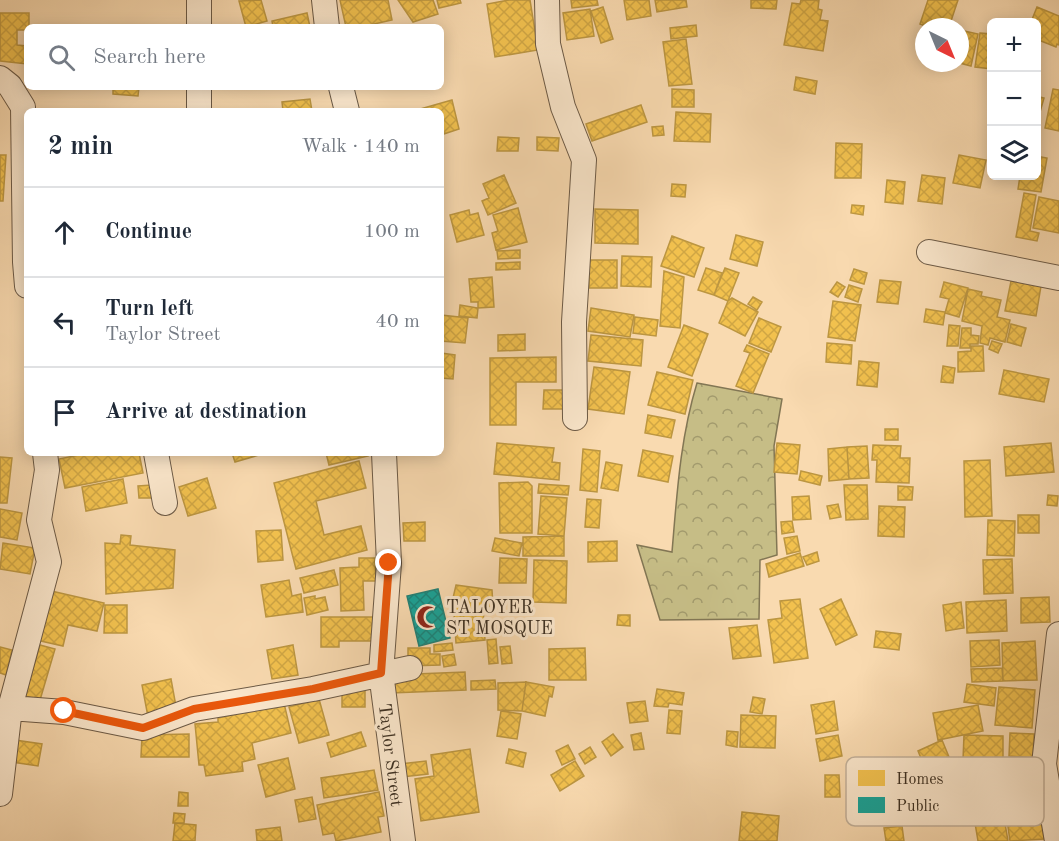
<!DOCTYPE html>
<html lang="en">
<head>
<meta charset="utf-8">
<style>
  body { margin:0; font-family:"Old Standard TT",serif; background:#f6f6f7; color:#1f2937 }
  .controls { position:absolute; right:18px; top:18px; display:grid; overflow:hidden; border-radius:9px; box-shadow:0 3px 15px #0003 }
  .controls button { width:54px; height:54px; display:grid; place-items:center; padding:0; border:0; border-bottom:2px solid #e0e1e3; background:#fff; color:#1f2937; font:30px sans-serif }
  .compass { position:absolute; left:915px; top:18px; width:54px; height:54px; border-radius:50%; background:#fff; box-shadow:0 3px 15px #0003; rotate:137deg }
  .stop { position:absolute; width:18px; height:18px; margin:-14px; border:4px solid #ea580c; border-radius:50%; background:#fff }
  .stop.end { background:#ea580c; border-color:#fff; box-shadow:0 2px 6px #0008 }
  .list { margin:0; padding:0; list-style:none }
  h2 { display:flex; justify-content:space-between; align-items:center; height:78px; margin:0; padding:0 24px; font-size:26px }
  h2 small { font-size:20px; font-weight:400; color:#747a83 }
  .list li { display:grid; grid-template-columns:39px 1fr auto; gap:18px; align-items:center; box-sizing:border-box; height:90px; padding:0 24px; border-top:2px solid #e0e1e3 }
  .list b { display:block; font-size:22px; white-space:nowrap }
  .list p { margin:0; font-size:20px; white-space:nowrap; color:#747a83 }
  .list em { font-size:20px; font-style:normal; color:#747a83 }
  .icon { flex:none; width:33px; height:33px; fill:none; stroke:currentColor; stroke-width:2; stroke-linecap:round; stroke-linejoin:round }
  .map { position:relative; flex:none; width:1059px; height:841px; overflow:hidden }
  .search { position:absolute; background:#fff; box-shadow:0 3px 15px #0003; left:24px; top:24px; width:420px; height:66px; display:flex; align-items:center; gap:15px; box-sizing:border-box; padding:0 21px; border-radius:9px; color:#747a83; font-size:22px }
  .panel { position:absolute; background:#fff; box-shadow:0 3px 15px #0003; left:24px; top:108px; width:420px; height:348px; border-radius:9px }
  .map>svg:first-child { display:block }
  .forest { fill:url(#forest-crowns); stroke:#827654; stroke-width:1.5 }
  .homes { fill:url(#homes-cross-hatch); stroke:#bc9641; stroke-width:1.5 }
  .public { fill:url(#public-cross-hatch); stroke:#228075; stroke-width:1.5 }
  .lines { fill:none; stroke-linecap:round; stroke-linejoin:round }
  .street-casing { stroke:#6c5a46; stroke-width:26 }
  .street { stroke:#fbe7cc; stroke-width:24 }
  .route { stroke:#ea580c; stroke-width:8 }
  .labels { text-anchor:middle; stroke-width:6; stroke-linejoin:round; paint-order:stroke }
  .poi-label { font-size:18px; fill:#3d3022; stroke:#fbe7cc; text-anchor:start }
  .street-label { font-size:18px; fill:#3d3022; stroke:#fbe7cc }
  .key { fill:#fbe7cc; stroke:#c2b099; stroke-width:1.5 }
  .key-label { font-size:16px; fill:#3d3022 }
</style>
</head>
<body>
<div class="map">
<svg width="1059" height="841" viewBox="0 0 1059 841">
  <defs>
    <pattern id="forest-crowns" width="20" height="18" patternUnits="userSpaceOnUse" patternTransform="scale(1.5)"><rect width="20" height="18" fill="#c6bd86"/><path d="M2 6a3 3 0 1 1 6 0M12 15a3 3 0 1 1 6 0" fill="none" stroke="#a29a6d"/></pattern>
    <pattern id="homes-cross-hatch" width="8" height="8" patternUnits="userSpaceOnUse" patternTransform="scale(1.5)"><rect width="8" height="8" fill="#f2c14e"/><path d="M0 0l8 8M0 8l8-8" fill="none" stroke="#d0a644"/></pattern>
    <pattern id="public-cross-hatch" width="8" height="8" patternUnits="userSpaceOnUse" patternTransform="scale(1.5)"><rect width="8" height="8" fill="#17a398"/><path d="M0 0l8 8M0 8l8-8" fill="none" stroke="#16857c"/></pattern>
  </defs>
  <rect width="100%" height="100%" fill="#f9dab0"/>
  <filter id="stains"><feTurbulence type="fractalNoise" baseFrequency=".00333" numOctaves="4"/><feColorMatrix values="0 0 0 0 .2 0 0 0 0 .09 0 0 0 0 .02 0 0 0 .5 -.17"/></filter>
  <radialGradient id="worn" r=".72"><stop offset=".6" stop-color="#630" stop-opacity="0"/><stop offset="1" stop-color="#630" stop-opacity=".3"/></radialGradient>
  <path class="forest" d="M697 383 782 399 774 446 777 555 760 560 759 619 660 620 637 545 672 552C677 494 680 439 697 383Z"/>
  <path class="homes" d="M261 0 267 21 246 27 239 1Z
    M340 0H388L392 20 361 27H346Z
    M398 0H433L438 14 413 22Z
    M437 0H460L461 3 439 8Z
    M509 0H530L538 50 495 57 487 4Z
    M571 0H597L598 5 572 8Z
    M624 0H649L651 16 627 20Z
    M655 0H686L687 7 657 12Z
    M751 0H777L776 9 751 8Z
    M801 0H819L818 9 822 10 820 20 828 21 823 51 784 45 792 3 800 4Z
    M928 0H958L949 27H928L920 24Z
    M603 7 613 39 601 43 591 11Z
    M1037 7 1059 16V45L1057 44 1056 47 1036 39V22H1031Z
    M590 9 594 36 567 40 563 13Z
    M0 13H29V27H27V30H17V45L27 46V64L0 61Z
    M307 13 310 27H273L272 21Z
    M696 25 697 36 671 39 670 28Z
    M960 30 978 34 971 66 959 63Z
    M980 33 992 34V69L975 67Z
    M686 39 692 84 669 86 663 42Z
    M796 77 817 81 815 94 794 90Z
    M113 87H139L138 96 113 94Z
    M672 89 694 90V107H672Z
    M1053 89 1059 90V131L1045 128Z
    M1036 96 1044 98 1036 126Z
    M310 99 312 111H283L282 102Z
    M452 100 459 129 441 135V111H420V109Z
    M641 105 647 122 592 141 586 124Z
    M676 112 711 114 710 142 674 141Z
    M663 126 664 135 653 136 652 127Z
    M498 137 519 138 518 151H497Z
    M537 137 559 138 558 151 537 150Z
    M836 143 862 144 861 178H835Z
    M0 155H6L3 201H0Z
    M959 155 986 160 980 188 953 183Z
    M1036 156 1047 158 1041 192 1018 189 1020 176H1036Z
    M504 175 516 203 488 215 482 201 489 198 483 184Z
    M922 175 945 178 942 204 918 201Z
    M887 180 905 182 903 204 885 202Z
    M672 184 686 185 685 197 671 196Z
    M1024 193 1036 195 1030 231 1039 233 1037 241 1016 237Z
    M1039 197 1059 201V233L1033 228Z
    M852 205 864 206 863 215 851 213Z
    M518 208 527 242 496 250 492 233 498 231 493 215Z
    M595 209 638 210V244L595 243Z
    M469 210 470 215 478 213 484 235 457 242 450 215Z
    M736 235 763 242 757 266 730 259Z
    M672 236 704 248 694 277 661 266Z
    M520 250V258L498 259 497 251Z
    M622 256 652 257 651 287 621 286Z
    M589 260H617V288H589Z
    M520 262V269L496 270V263Z
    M706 268 722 273 714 295 698 290Z
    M725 268 739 273 728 301 714 295Z
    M854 269 867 273 864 284 850 280Z
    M664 271 684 277 680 328 660 326Z
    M492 277 494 307 478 308V302H471L469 279Z
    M880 280 901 282 898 304 877 302Z
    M1011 281 1041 286 1036 316 1005 311Z
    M837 282 845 287 838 297 830 292Z
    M944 282 968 288 959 317 945 313 949 299 940 297Z
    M849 285 862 289 858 302 845 297Z
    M968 289 982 292 981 296 1001 300 997 317 1010 320 1005 342 990 338 988 345 980 343 982 326 962 321Z
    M753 297 762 302 757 310 748 304Z
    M732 298 758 312 745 336 719 323 728 301Z
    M833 301 861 305 855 341 828 337Z
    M460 305 478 308 477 318 459 316Z
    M591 308 634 315 630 337 588 331Z
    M926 309 945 312 943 325 924 322Z
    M441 315 468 318 465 343 441 341Z
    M635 317 658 320 656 336 633 333Z
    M759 318 781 327 771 352 749 343Z
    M1011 324 1026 328 1021 346 1007 342Z
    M684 325 708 334 692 376 668 367Z
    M949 325 960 326 958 346H947Z
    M962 328H971V335L979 336 978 344H970V348H960Z
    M525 334V350L498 351V335Z
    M591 335 643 340 641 366 588 361Z
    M992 341 1002 344 998 353 989 349Z
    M827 343 852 345 851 364 826 362Z
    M747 345 769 354 753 393 736 386 750 353 744 351Z
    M971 346H983L984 371 958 372V352L971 351Z
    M441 353 455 355 453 379 441 378Z
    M556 357V382H516V425H490V358Z
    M859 361 879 363 877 387 857 385Z
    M943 366 955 368 953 383 941 382Z
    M594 367 630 372 624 414 588 409Z
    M1004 370 1049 379 1044 402 999 394Z
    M657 372 693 380 685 414 648 405Z
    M544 390H568V409H543Z
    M648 415 675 420 671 438 645 433Z
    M885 429H898V440H885Z
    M497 443 554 448 552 462 560 463 559 480 494 474Z
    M777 443 800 445 797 474 774 472Z
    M1051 443 1054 472 1006 476 1004 447Z
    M873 445 901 446 900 458H910L909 483 876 482 877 460H872Z
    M867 446 869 478 849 479 847 447Z
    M847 447 849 479 829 481 828 449Z
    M583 449 600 451 597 492 580 490Z
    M643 450 673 456 668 482 638 476Z
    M88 453H139L143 473 65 488 59 459Z
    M232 453H259V455L235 462Z
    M326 453H367L368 456 329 465Z
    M0 457 12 458 7 503H0Z
    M990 460 992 516 965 517 964 461Z
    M359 461 366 488 316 501 324 535 361 526 367 550 296 569 274 483Z
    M606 462 622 465 618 491 601 488Z
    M801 471 822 476 820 485 799 480Z
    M207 478 216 508 188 516 179 487Z
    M123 479 127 503 86 511 82 487Z
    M528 482 532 486V533H500L499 483Z
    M539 484 569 486 568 495 538 493Z
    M152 485V498H139L138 486Z
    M844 485H867L868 519 846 520Z
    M898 486 913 487 912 500H898Z
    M1048 495 1058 496 1057 506 1047 505Z
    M541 496 567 498 564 536 538 534Z
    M809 496 811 519 793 520 792 497Z
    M587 499 601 500 599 528 585 527Z
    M838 504 841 517 830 519 827 506Z
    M879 506 905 507 904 537 878 536Z
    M0 509 22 513 17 540 0 537Z
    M1018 515H1039V533H1018Z
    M988 520 1015 521 1014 556 987 555Z
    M792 521 794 532 782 534 781 522Z
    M425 522V541H404L403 523Z
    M281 530 283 560 258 562 256 531Z
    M121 535 131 536 130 545 175 550 173 588 106 594 105 543 120 544Z
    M564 536V556H523V537Z
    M797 536 800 551 787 554 784 538Z
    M495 538 522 543 519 556 492 551Z
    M617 541V561L588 562V542Z
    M3 543 35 548 30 574 0 569Z
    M817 552 819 561 807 565 803 557Z
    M800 553 804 566 769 577 766 564Z
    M359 558H375L376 581H363L364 610 341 611 340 568 359 567Z
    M500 558 527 559 526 583H499Z
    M1012 559 1013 593 984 594 983 560Z
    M534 560 567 561 566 603 533 602Z
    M334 570 338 585 304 593 300 578Z
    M289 580 292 596 301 594 303 612 266 617 261 585Z
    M456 585 492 590 493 606 483 607 485 640 456 643 453 598Z
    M47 590 104 603 97 631 68 625 63 646 36 640Z
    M315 596V599L325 597 328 610 307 615 304 598Z
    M1049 597 1050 622 1021 623V598Z
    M800 599 808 658 774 663 768 620 782 618 780 601Z
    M841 599 857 635 836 645 820 609Z
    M1006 600 1007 631 967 633 966 602Z
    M961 602 964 628 946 631 943 605Z
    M105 605H127V633H104Z
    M618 615H630V626L617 625Z
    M321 617H374L373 641H339V647H321Z
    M757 625 761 656 733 659 729 628Z
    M876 631 901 634 899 650 874 647Z
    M496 639 498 663 489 664 487 640Z
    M999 640 1000 665 971 667 970 641Z
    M1035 641 1037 680 1003 681 1002 643Z
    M452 643 453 650 434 652V645Z
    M40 645 55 649 40 700 25 696Z
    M293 645 298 675 272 679 267 650Z
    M510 646 512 663 502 664 500 647Z
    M0 647 12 650 6 675 0 673Z
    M408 648H430V654H440V665L408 666Z
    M585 648 586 680H549V649Z
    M454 654 456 665 444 667 442 656Z
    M1002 668 1003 681 972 682 971 669Z
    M465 672 466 690 391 693 390 675Z
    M171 679 177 712 148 717 142 685Z
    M495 680 496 689 471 690V681Z
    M526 682 522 711 498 710V683Z
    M526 682 554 687 552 697 549 696 545 716 522 711Z
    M967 684 996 688 994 706 964 702Z
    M999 687 1035 690 1032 728 995 725Z
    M657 689 684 693 682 705 669 703 668 707 654 706Z
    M365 690V707H342V691Z
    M753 697 765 699 762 714 750 712Z
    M283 699 291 733 252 743 255 759 242 762 243 771 206 776 204 765H199L195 724 218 722V718L245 712Z
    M319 699 329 735 299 743 289 707Z
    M645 701 648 721 630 723 627 703Z
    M834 701 838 730 816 734 811 705Z
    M978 705 983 731 938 740 933 713Z
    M669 710 682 711 680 734 667 733Z
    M501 711 521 714 517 739 497 736Z
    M741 715 776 716 775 748 740 747Z
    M727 731 738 732 737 747 726 745Z
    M361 732 366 746 331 757 327 743Z
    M641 733 644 749 634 750 631 735Z
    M1010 733 1034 734 1033 758 1009 756Z
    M189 734V757H141L142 735Z
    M613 734 623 747 611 756 602 742Z
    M838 735 842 756 820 761 816 739Z
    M964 735 1003 736V760H963Z
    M15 740 42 744 38 766 12 762Z
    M942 740 956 774 932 785 918 751Z
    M568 745 575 759 562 765 556 751Z
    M590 747 596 757 585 764 579 754Z
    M470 749 479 812 421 821 415 779 434 776 431 755Z
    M509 749 526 753 523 767 506 763Z
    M288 758 295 789 266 797 258 765Z
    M426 761 428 774 402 777 400 764Z
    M575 761 584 776 560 791 551 775Z
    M374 770 378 790 324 798 321 778Z
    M825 775H839L840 797H825Z
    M179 792 188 793V806H178Z
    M379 792 384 816 378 817 381 832 336 841 334 833 323 835 317 805Z
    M312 797 316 819 299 822 295 800Z
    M742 812 779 816 777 841H739Z
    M174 813 185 814 184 823H173Z
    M1041 816 1044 839 1010 841 1007 820Z
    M1004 818 1008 841H978L975 823Z
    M175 823 196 825 195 841H173Z
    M902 826 904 841H886L884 828Z
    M280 827 282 841H257L256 830Z"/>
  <path class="public" d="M438 589 450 638 419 646 407 596Z"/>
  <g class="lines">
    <g class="street-casing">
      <path id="street" d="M199 0V27
        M324 0 327 27
        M547 0 548 44 563 107 584 160 574 322 575 418
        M0 78 10 86 23 107 25 262 27 286
        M199 87V111
        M341 87 347 111
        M929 252 1059 278
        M156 453 165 503
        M384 453 389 563 381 673 403 841
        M10 708 64 712 143 728 194 709 313 689 410 668
        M0 794 10 708 49 562 39 520 47 470 45 453
        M1057 841 1044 764 1059 634"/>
    </g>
    <use href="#street" class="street"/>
  </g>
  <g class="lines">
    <path class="route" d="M64 711 143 728 194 709 313 689 381 673 389 563"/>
  </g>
  <defs>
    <g id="mosque-bare" transform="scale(1.8)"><path d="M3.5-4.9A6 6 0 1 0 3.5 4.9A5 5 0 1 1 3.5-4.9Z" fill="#8f2418" stroke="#fbe7cc" stroke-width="2.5" paint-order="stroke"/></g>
  </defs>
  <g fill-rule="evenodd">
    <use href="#mosque-bare" x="428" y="617"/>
  </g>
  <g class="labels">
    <g class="poi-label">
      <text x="446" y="613">TALOYER<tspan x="446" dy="21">ST MOSQUE</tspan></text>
    </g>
    <g class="street-label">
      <text transform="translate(391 755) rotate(83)" y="6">Taylor Street</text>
    </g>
  </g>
  <rect x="846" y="757" width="198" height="69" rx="9" class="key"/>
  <rect x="858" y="770" width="27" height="16" fill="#f2c14e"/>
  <rect x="858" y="797" width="27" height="16" fill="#17a398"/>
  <g class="key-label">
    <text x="896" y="784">Homes</text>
    <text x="896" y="811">Public</text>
  </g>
  <rect width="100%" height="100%" filter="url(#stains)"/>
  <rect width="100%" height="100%" fill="url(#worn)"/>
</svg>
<div class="controls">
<button>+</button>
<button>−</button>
<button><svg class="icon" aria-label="layers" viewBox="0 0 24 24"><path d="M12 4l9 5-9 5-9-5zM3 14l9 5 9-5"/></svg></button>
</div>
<svg class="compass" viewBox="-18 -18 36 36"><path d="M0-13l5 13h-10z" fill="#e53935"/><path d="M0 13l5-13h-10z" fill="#747a83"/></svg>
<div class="stop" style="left:64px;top:711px"></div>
<div class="stop end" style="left:389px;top:563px"></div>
<div class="search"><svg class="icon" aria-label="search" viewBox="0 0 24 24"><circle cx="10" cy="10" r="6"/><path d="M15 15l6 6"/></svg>Search here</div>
<section class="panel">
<h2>2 min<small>Walk · 140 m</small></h2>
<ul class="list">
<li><svg class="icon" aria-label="ahead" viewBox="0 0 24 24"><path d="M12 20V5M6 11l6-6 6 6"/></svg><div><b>Continue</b></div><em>100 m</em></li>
<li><svg class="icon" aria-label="left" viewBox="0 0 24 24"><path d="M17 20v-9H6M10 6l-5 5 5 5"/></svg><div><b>Turn left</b><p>Taylor Street</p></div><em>40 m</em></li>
<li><svg class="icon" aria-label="arrive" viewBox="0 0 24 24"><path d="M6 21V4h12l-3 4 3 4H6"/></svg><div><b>Arrive at destination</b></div></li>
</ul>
</section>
</div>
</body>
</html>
